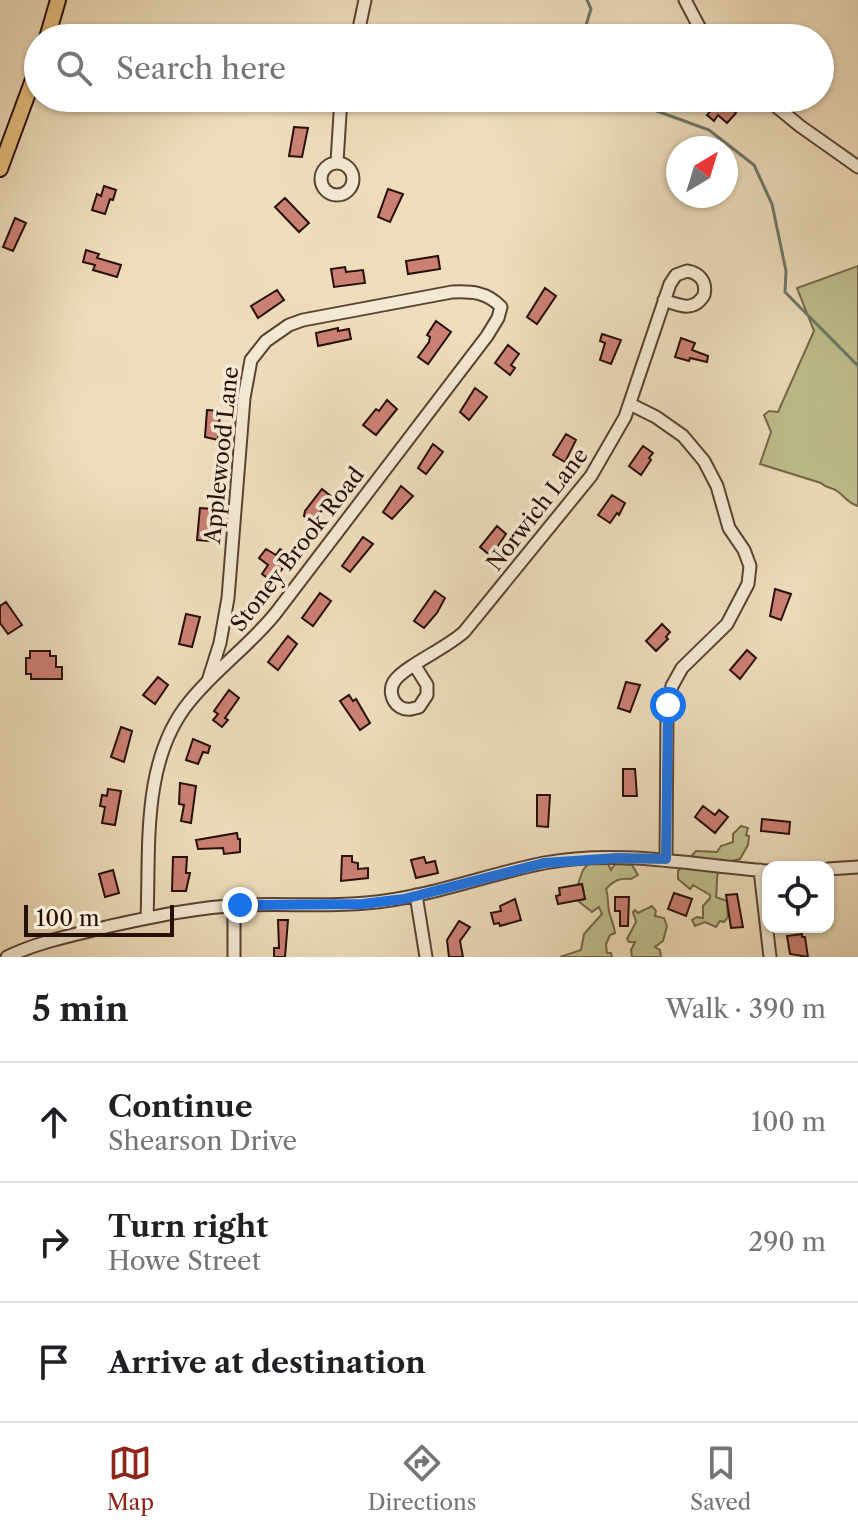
<!DOCTYPE html>
<html lang="en">
<head>
<meta charset="utf-8">
<style>
  body { margin:0; font-family:"Libre Caslon Text",serif; background:#f2f2f2; color:#202124 }
  .controls { position:absolute; right:24px; bottom:24px; display:grid; overflow:hidden; border-radius:16px; box-shadow:0 2px 6px #0004 }
  .controls button { width:72px; height:72px; display:grid; place-items:center; padding:0; border:0; border-bottom:2px solid #e0e0e0; background:#fff; color:#202124; font:40px sans-serif }
  .compass { position:absolute; left:666px; top:136px; width:72px; height:72px; border-radius:50%; background:#fff; box-shadow:0 2px 6px #0004; rotate:38deg }
  .scale { position:absolute; left:24px; bottom:20px; width:150px; box-sizing:border-box; padding-left:8px; border:4px solid #280f04; border-top:0; font-size:22px; line-height:28px; white-space:nowrap; color:#280f04; -webkit-text-stroke:6px #f4e9d3; paint-order:stroke }
  .stop { position:absolute; width:24px; height:24px; margin:-18px; border:6px solid #1a73e8; border-radius:50%; background:#fff }
  .stop.end { background:#1a73e8; border-color:#fff; box-shadow:0 2px 8px #0008 }
  .list { margin:0; padding:0; list-style:none }
  h2 { display:flex; justify-content:space-between; align-items:center; height:104px; margin:0; padding:0 32px; font-size:34px }
  h2 small { font-size:26px; font-weight:400; color:#757577 }
  .list li { display:grid; grid-template-columns:52px 1fr auto; gap:24px; align-items:center; box-sizing:border-box; height:120px; padding:0 32px; border-top:2px solid #e0e0e0 }
  .list b { display:block; font-size:30px; white-space:nowrap }
  .list p { margin:0; font-size:26px; white-space:nowrap; color:#757577 }
  .list em { font-size:26px; font-style:normal; color:#757577 }
  .icon { flex:none; width:44px; height:44px; fill:none; stroke:currentColor; stroke-width:2; stroke-linecap:round; stroke-linejoin:round }
  .map { position:relative; flex:none; width:858px; height:957px; overflow:hidden }
  .search { position:absolute; background:#fff; box-shadow:0 2px 6px #0004; left:24px; right:24px; top:24px; height:88px; display:flex; align-items:center; gap:20px; box-sizing:border-box; padding:0 28px; border-radius:44px; color:#757577; font-size:30px }
  .sheet { height:464px; background:#fff }
  nav { display:flex; justify-content:space-around; align-items:center; box-sizing:border-box; height:112px; border-top:2px solid #e0e0e0; background:#fff; font-size:22px; color:#757577 }
  nav a { display:grid; justify-items:center; gap:4px }
  nav .on { color:#8f2418 }
  .map>svg:first-child { display:block }
  .green { fill:#bebf8c; stroke:#736748; stroke-width:2 }
  .lines { fill:none; stroke-linecap:round; stroke-linejoin:round }
  .stream { stroke:#6c7769; stroke-width:3 }
  .building { fill:#cb8074; stroke:#280f04; stroke-width:2 }
  .minor-casing { stroke:#5a4232; stroke-width:15 }
  .major-casing { stroke:#280f04; stroke-width:18 }
  .minor { stroke:#f4e9d3; stroke-width:11 }
  .major { stroke:#e7be7e; stroke-width:14 }
  .route { stroke:#1a73e8; stroke-width:10 }
  .labels { text-anchor:middle; stroke-width:7; stroke-linejoin:round; paint-order:stroke }
  .street-label { font-size:22px; fill:#280f04; stroke:#f4e9d3 }
</style>
</head>
<body>
<div class="map">
<svg width="858" height="957" viewBox="0 0 858 957">
  <rect width="100%" height="100%" fill="#edb"/>
  <filter id="stains"><feTurbulence type="fractalNoise" baseFrequency=".0025" numOctaves="4"/><feColorMatrix values="0 0 0 0 .2 0 0 0 0 .09 0 0 0 0 .02 0 0 0 .5 -.17"/></filter>
  <radialGradient id="worn" r=".72"><stop offset=".6" stop-color="#630" stop-opacity="0"/><stop offset="1" stop-color="#630" stop-opacity=".3"/></radialGradient>
  <path class="green" d="M858 266V506C846 502 846 497 837 491 832 487 827 489 821 483L760 464 771 432 764 415 769 411 778 412 814 331 797 288Z
    M741 826 748 828 746 835 749 836 748 845 740 859C710 865 719 877 716 897L727 901 728 917 724 922 720 921 716 927 705 922 695 926 692 920 697 917 703 918V906L710 898V895L693 885 690 889 678 879V871L696 851 717 852 721 846 733 842V834Z
    M594 857 607 862 611 870 615 864 632 865 638 875 631 879C620 878 614 880 606 889 609 897 607 907 610 915 612 922 614 925 615 933L610 935 606 944 607 953H611L612 957H560L581 950 584 934 602 914 599 907 592 912 578 901 585 899 582 884H578L583 870Z
    M652 906 656 911 655 916 664 918 667 926 663 941 655 947 660 950 661 957H632L631 950 635 942H629L627 939 636 922 633 912 635 910 638 913Z"/>
  <g class="lines">
    <path class="stream" d="M582 38 591 9 587 0
      M621 98 709 130 754 165 772 204 786 271 785 292 858 366"/>
  </g>
  <path class="building" d="M720 99 736 113 727 123 718 115 714 121 707 115Z
    M294 127 308 128 302 157 289 156Z
    M104 186 116 190 113 200 110 199 105 214 92 210 97 194 101 196Z
    M388 189 403 194 390 222 378 217Z
    M285 198 309 223 299 232 275 207Z
    M15 218 26 223 13 251 3 247Z
    M86 250 99 254 97 258 121 265 117 277 93 270 95 265 83 262Z
    M438 256 440 269 408 274 406 261Z
    M345 267 346 272 363 270 365 283 334 287 331 269Z
    M545 288 556 296 537 324 527 317Z
    M277 290 284 300 258 318 251 306Z
    M436 321 451 332 428 364 418 357 429 342 430 337 427 335Z
    M338 328V331L349 329 351 339 318 346 316 333Z
    M602 334 621 340 611 364 600 360 605 343 600 341Z
    M681 338 695 343 692 350 708 356 707 362 690 358 689 361 675 357Z
    M508 345 519 354 511 365 515 368 510 375 495 363Z
    M475 388 487 397 469 420 460 412Z
    M387 400 397 409 376 435 363 425 376 409 379 411Z
    M207 410 220 411 218 440 205 437Z
    M566 434 576 440 565 462 553 455Z
    M433 444 443 452 426 474 418 468Z
    M643 446 653 453 649 458 651 460 641 475 629 466Z
    M401 486 413 496 392 519 383 512Z
    M322 489 332 497 313 522 304 516 305 511Z
    M612 495 625 503 619 515 617 513 610 523 598 515Z
    M200 508 213 509 210 541 197 540Z
    M497 526 506 534 491 556 480 547Z
    M363 537 373 544 350 572 342 566Z
    M266 549 276 555 280 549 291 556 273 582 262 574 268 565 259 558Z
    M775 589 791 594 781 620 770 616Z
    M435 591 445 598 437 613 424 628 414 621Z
    M320 593 331 601 313 626 302 618Z
    M6 602 22 625 8 634 0 623V606Z
    M186 614 200 617 192 647 179 644Z
    M662 624 670 632 666 637 668 639 656 651 646 641Z
    M288 636 297 644 278 670 268 662Z
    M747 650 756 658 740 679 730 670Z
    M30 651H50V656H56V667H62V679H31V674H26V658H30Z
    M158 677 168 685 155 704 143 695Z
    M626 682 640 685 630 712 618 708Z
    M229 690 239 698 225 718 228 720 222 727 213 720 218 714 214 711Z
    M349 695 353 701 356 699 370 723 360 730 340 701Z
    M121 727 132 731 124 762 111 757Z
    M193 739 210 746 208 753 203 752 198 764 186 760Z
    M623 769H635L637 796H623Z
    M180 783 196 786 191 823 181 821 184 805 179 804Z
    M108 789 121 791 115 825 102 823 105 807 100 806 102 795 107 796Z
    M537 795H550L548 827 537 826Z
    M703 806 715 815 719 810 728 817 715 833 695 817Z
    M762 819 790 822 789 834 761 831Z
    M237 833 238 839H240V852L224 854 223 848 198 849 196 840Z
    M342 856H352V862L358 863V869L368 868V878L341 881Z
    M173 857H187L186 873H190L186 891H172Z
    M424 857 426 863 435 861 438 873 416 878 411 860Z
    M113 870 119 893 105 897 99 874Z
    M582 884 585 899 558 904 556 896 560 895 559 888Z
    M674 893 692 899 686 916 668 909Z
    M737 894 743 927 731 928 726 895Z
    M615 897H629L628 926H620V911H615Z
    M515 899 521 920 500 926 499 923 494 924 491 913 501 911 500 906Z
    M278 920H288L285 957H274V948H279Z
    M459 921 470 927 460 941 463 957H449L447 940Z
    M802 934V937H805L808 957 790 954 787 936Z"/>
  <g class="lines">
    <g class="minor-casing">
      <path id="minor" d="M685 0 705 38
        M357 38 365 0
        M766 98 800 126 858 167
        M337 162 341 98
        M321 179a16 16 0 1 1 32 0a16 16 0 1 1-32 0Z
        M630 404 656 417 683 436 704 461 717 486 729 528 744 550 750 566 748 584 727 624 682 668 672 686 667 716 666 859
        M415 666 427 685V695L419 707C412 709 407 711 400 707 391 701 388 688 396 679 409 664 445 649 464 632L591 476 625 417 670 284 676 275 687 271C700 273 707 282 704 295 694 312 680 306 664 300
        M828 869 858 867
        M760 870 770 957
        M416 895 426 957
        M234 906V957
        M147 918C150 846 141 760 190 701 216 669 249 646 275 614L487 336 498 318 501 307C487 292 471 291 452 292L303 320 289 325 266 341 251 360 244 398 228 598 220 643 208 681
        M7 957C38 942 73 935 106 927 152 917 197 907 244 905 284 903 326 907 366 903 427 898 484 875 544 863 619 849 693 865 768 871"/>
    </g>
    <g class="major-casing">
      <path id="major" d="M47 38 58 0
        M0 169 38 66"/>
    </g>
    <use href="#minor" class="minor"/>
    <use href="#major" class="major"/>
  </g>
  <g class="lines">
    <path class="route" d="M240 905 362 904 404 899 544 863 617 858 666 859 668 705"/>
  </g>
  <g class="labels">
    <g class="street-label">
      <text transform="translate(221 455) rotate(-84)" y="8">Applewood Lane</text>
      <text transform="translate(537 509) rotate(-52)" y="8">Norwich Lane</text>
      <text transform="translate(297 549) rotate(-52)" y="8">Stoney Brook Road</text>
    </g>
  </g>
  <rect width="100%" height="100%" filter="url(#stains)"/>
  <rect width="100%" height="100%" fill="url(#worn)"/>
</svg>
<div class="controls">
<button><svg class="icon" aria-label="locate" viewBox="0 0 24 24"><circle cx="12" cy="12" r="6"/><path d="M12 2v4M12 18v4M2 12h4M18 12h4"/></svg></button>
</div>
<svg class="compass" viewBox="-18 -18 36 36"><path d="M0-13l5 13h-10z" fill="#e53935"/><path d="M0 13l5-13h-10z" fill="#757577"/></svg>
<div class="scale">100 m</div>
<div class="stop" style="left:668px;top:705px"></div>
<div class="stop end" style="left:240px;top:905px"></div>
<div class="search"><svg class="icon" aria-label="search" viewBox="0 0 24 24"><circle cx="10" cy="10" r="6"/><path d="M15 15l6 6"/></svg>Search here</div>
</div>
<section class="sheet">
<h2>5 min<small>Walk · 390 m</small></h2>
<ul class="list">
<li><svg class="icon" aria-label="ahead" viewBox="0 0 24 24"><path d="M12 20V5M6 11l6-6 6 6"/></svg><div><b>Continue</b><p>Shearson Drive</p></div><em>100 m</em></li>
<li><svg class="icon" aria-label="right" viewBox="0 0 24 24"><path d="M7 20v-9h11M14 6l5 5-5 5"/></svg><div><b>Turn right</b><p>Howe Street</p></div><em>290 m</em></li>
<li><svg class="icon" aria-label="arrive" viewBox="0 0 24 24"><path d="M6 21V4h12l-3 4 3 4H6"/></svg><div><b>Arrive at destination</b></div></li>
</ul>
</section>
<nav>
<a class="on"><svg class="icon" aria-label="map" viewBox="0 0 24 24"><path d="M3 6l6-2 6 2 6-2v14l-6 2-6-2-6 2zM9 4v14M15 6v14"/></svg>Map</a>
<a><svg class="icon" aria-label="directions" viewBox="0 0 24 24"><path d="M12 3l9 9-9 9-9-9zM9 14v-3h6M13 9l2 2-2 2"/></svg>Directions</a>
<a><svg class="icon" aria-label="saved" viewBox="0 0 24 24"><path d="M7 4h10v16l-5-4-5 4z"/></svg>Saved</a>
</nav>
</body>
</html>
